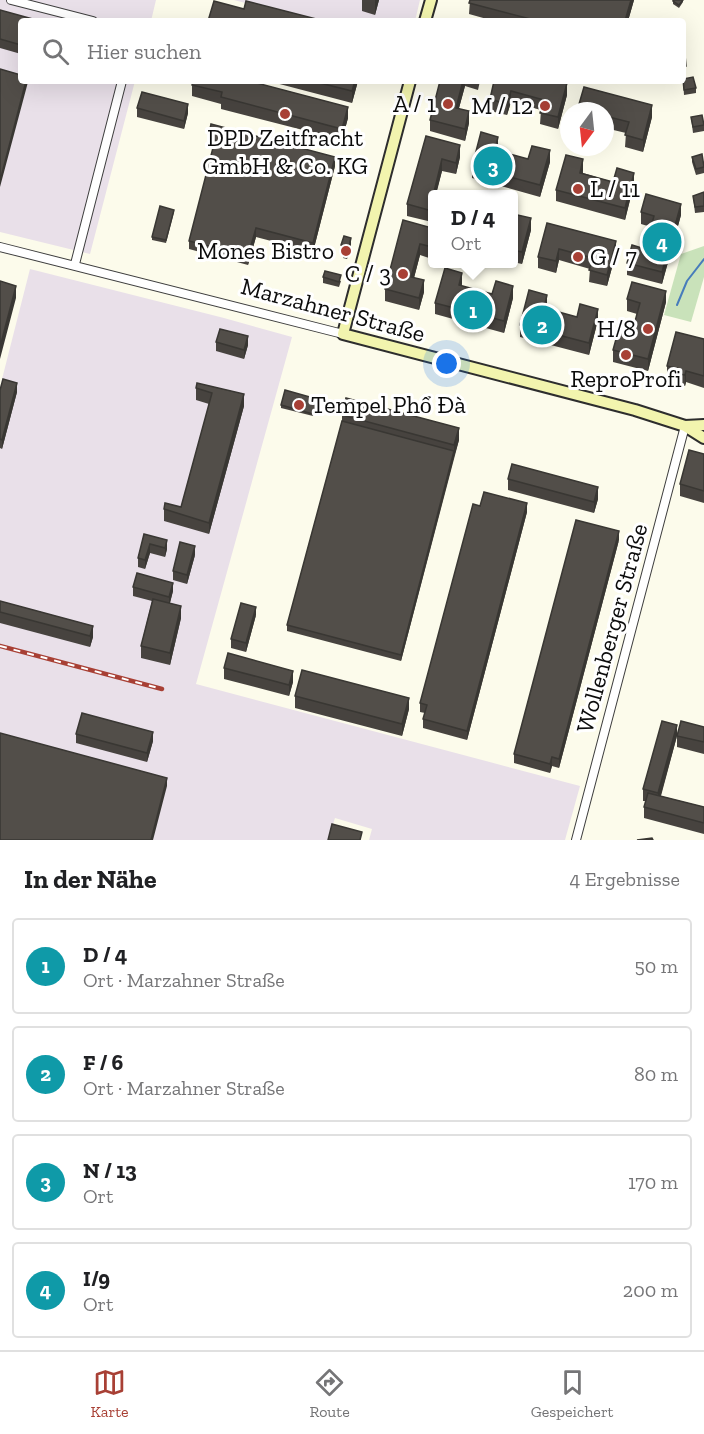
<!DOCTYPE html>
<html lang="de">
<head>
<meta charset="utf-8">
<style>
  body { margin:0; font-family:"Zilla Slab",serif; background:#f2f2f2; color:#202124 }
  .compass { position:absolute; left:560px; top:102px; width:54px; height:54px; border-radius:50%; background:#fff; box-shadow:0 6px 24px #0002; rotate:195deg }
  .you { position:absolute; left:447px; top:364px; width:21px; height:21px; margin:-15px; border:4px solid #fff; border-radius:50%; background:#1a73e8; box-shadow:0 0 0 9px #1a73e833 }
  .badge { display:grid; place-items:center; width:39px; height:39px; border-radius:50%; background:#a84035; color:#fff; font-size:20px; font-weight:700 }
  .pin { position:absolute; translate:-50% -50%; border:3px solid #fff; box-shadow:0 2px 6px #0006 }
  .popup { position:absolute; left:428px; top:190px; width:90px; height:78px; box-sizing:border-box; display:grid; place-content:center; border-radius:6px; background:#fff; filter:drop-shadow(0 2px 4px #0005); font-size:20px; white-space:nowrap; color:#757577 }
  .popup b { font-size:22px; color:#202124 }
  .popup::after { content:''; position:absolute; left:50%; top:100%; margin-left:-12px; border:12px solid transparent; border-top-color:#fff }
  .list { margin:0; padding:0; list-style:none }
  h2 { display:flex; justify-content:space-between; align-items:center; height:78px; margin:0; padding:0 24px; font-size:26px }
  h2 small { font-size:20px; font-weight:400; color:#757577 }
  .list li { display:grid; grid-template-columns:39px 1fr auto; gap:18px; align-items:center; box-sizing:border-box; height:96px; margin:0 12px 12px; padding:0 12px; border:2px solid #e0e0e0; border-radius:6px }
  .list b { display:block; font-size:22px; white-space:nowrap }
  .list p { margin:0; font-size:20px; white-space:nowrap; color:#757577 }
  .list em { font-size:20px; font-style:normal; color:#757577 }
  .icon { flex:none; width:33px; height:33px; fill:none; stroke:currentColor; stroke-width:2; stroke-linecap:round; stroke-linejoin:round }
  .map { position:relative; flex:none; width:704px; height:840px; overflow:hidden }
  .search { position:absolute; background:#fff; box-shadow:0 6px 24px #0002; left:18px; right:18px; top:18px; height:66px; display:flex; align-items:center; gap:15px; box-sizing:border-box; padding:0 21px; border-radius:6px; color:#757577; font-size:22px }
  .sheet { height:510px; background:#fff }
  nav { display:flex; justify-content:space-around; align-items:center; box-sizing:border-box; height:84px; border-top:2px solid #e0e0e0; background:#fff; font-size:16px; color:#757577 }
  nav a { display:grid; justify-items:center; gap:3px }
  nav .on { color:#a84035 }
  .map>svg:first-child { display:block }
  .industrial { fill:#e9e0e9 }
  .green { fill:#c9e2ba }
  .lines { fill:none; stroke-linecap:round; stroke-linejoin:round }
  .stream { stroke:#477cbb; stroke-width:2 }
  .street-casing { stroke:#3e3e3e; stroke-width:10 }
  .secondary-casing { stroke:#2d2d2d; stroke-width:14 }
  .street { stroke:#fff; stroke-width:8 }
  .secondary { stroke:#f2f4ae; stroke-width:10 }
  .rail-casing { stroke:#a84035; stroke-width:4.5 }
  .rail { stroke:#fff; stroke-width:2; stroke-dasharray:7; stroke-linecap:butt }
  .wall { fill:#47433f }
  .shaded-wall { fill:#393733 }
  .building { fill:#524e49; stroke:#393733; stroke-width:1.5 }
  .poi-dot { fill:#a84035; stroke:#fff; stroke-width:2 }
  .labels { text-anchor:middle; stroke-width:6; stroke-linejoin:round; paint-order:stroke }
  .poi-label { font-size:24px; fill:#0b0b0b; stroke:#fff; text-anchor:end }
  .street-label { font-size:24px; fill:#0b0b0b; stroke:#fff }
</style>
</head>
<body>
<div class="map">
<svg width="704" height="840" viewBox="0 0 704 840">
  <rect width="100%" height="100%" fill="#fcfbeb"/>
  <path class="industrial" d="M0 0H156L151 21H21V81H135L90 254 0 232Z
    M234 0H420L415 21H313Z
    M30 269 224 318 292 337 196 684 580 786 565 840H369L372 829 335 818 328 840H0V387Z"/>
  <path class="green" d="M704 246V277L691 322 664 315 681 254Z"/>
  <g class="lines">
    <path class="stream" d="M677 305 687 281 704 259"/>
    <g class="street-casing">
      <path id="street" d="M11 0 93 21
        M0 247 343 334
        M75 264 122 81
        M576 840 685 426"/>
    </g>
    <g class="secondary-casing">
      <path id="secondary" d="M425 21 431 0
        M410 81 343 334 635 410 685 426 704 425
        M685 426 704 438"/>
    </g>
    <use href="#street" class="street"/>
    <use href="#secondary" class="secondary"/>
    <g class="rail-casing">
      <path id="rail" d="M0 646 162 689"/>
    </g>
    <use href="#rail" class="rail"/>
  </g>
  <path class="wall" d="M362 0H379L375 15 362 11Z
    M470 0H634L628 21H494L469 14Z
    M683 0V2L679 8 673 4V1Z
    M0 10 21 21V54L0 48Z
    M683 55 686 66V71L683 72Z
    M683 79 696 88V93L684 95Z
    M268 81H358L352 103Z
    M440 81H480L478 90 465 86 459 108 469 123 465 141 430 131V120Z
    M494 81 567 95 558 129 540 124 541 110 511 102 507 115 490 111V99Z
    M192 85 348 118 342 140 221 109V104L192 96Z
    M137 108 188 113 184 129 137 117Z
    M605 111 652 117 643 152 625 147 626 133 605 128Z
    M691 117 704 125V131L693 133Z
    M426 136 460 157 456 174 442 171 436 193 432 195V222L407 216V204Z
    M208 138 335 166 313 252 256 237 248 265 189 249V241L213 149 208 147Z
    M498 149V151L528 159 550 162 540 197 472 178V167Z
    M692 157 704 162V173L696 175 692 162Z
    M583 171V173L613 182 634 184 625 220 556 201V190Z
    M704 192V212L695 213 693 196Z
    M174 212 166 243 152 240V237Z
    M641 212 681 215 662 284 627 275V263L645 249 651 227 641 224Z
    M513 214 531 230 522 264 513 262Z
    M547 223 616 253 607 286 589 282 590 269 559 260 556 273 538 268V257Z
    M432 228V259L420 255 414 278 424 292 419 310 385 301V289Z
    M351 244 347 259 343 258V251H341V245Z
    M323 277 341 281 339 287 323 283Z
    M462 284V286L492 294 513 298 504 333 435 314V303Z
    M627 299 666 302 648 371 613 362V350L631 336 637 314 627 311Z
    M547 307V309L577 317 598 320 589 355 520 337V325Z
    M704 339V388L686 382 685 386 680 385V381L667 377V366Z
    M216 342 248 345 244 359 216 351Z
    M196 388 244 394V406L209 534 164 521V509L181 507 209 404 196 400Z
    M0 390 17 392 2 449 0 448Z
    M317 402 313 416 281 408V405Z
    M342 415 459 440 401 661 287 631V625L342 421Z
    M704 454V503L680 496V484Z
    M508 479 598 499 594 513 508 490Z
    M480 506 527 512 467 740 423 728V719L425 713 420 712V703Z
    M144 534 167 549 165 557 150 553 145 569 138 567V558Z
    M619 540 559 768 552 766 550 773 514 763V754Z
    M195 555 187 584 173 580V571Z
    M133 587 173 591 170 603 181 618 170 665 141 658V646L152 601 133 596Z
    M0 601 93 626V637L90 647 0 623Z
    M256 615 246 652 231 648V639Z
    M224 668 293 682 289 696 224 679Z
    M295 696 409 709 402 736 295 708Z
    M704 727V754L677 747V736Z
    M76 734 153 741 147 762 76 743Z
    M677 736 661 796 704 807V834L644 818V807L646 801H643V789Z"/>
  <path class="shaded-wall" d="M375 0H379L375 15Z
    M631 0H634L628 21H625Z
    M26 81H28V82L0 187V181Z
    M355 81H358L352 103V91Z
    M463 81H465V86L456 119V108Z
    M567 83V95L558 129V117Z
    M511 91V102L507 115V104Z
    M188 104V113L184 129V121Z
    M652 105V117L643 152V140Z
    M348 107V118L342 140V129Z
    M469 111V123L465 141V129Z
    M498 137V149L495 162V150Z
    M460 145V157L456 174V163Z
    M550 150V162L540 197V185Z
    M335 157V166L313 252V243Z
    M442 159V171L436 195 434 192Z
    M583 159V171L580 184V173Z
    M634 173V184L625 220V208Z
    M681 204V215L662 284V272Z
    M531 218V230L522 264V252Z
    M256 228V237L248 265V256Z
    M351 238V244L347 259V254Z
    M616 241V253L607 286V275Z
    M420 244V255L411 289V277Z
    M559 249V260L556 273V261Z
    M462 273V284L459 297V285Z
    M424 280V292L419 310V298Z
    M16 286V298L0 359V347Z
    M513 286V298L504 333V321Z
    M666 291V302L648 371V359Z
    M547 295V307L544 320V308Z
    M598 309V320L589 355V343Z
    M248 336V345L244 359V350Z
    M686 371V382L685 386V375Z
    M17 383V392L2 449V440Z
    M244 394V406L209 534V523Z
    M459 428V440L454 457V445Z
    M454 451V457L401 661V655Z
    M598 487V499L594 513V502Z
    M527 503V512L467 740V731Z
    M619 531V540L559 768V759Z
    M167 540V549L165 557V548Z
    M150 544V553L145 569V560Z
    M195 546V555L187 584V575Z
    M173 583V591L169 606V597Z
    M181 606V618L170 665V653Z
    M256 607V615L246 652V643Z
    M93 626V637L90 647V636Z
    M293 671V682L289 696V685Z
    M409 698V709L402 736V724Z
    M677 725V736L658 805V793Z
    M153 732V741L147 762V753Z
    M552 757V766L550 773V764Z
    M167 778V786L153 840H151Z"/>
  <path class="building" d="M470 0H631L625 21H538L469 3Z
    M673 0H683L679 5 673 1Z
    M214 1 244 9 246 1 324 21H208Z
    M0 10 40 21H21V45L0 39Z
    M683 55H685L686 66H683Z
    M0 69 21 75V81H26L0 181Z
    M693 77 696 88 684 90 683 79Z
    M193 81H249L348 107 342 129 221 97 222 92 192 85Z
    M312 81H355L352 91Z
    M440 81H463L456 108 469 111 465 129 430 120Z
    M494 81H560L567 83 558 117 540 113 544 100 511 91 507 104 490 99Z
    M584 87 652 105 643 140 625 135 629 122 605 116V111H577Z
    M142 92 188 104 184 121 137 108Z
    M702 115 704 125 693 127 691 117Z
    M211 124 335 157 313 243 256 228 248 256 189 241 215 140 208 138Z
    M481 132 498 137 495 150 528 159 532 146 550 150 540 185 472 167Z
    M426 136 460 145 456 163 442 159 434 192 442 195H432V211L407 204Z
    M702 154 704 167 696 169 692 157Z
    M566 155 583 159 580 173 613 182 617 168 634 173 625 208 556 190Z
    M704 192V206L695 207 693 196Z
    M646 194 681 204 662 272 627 263 632 245 645 249 654 216 641 212Z
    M160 206 174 210 166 240 152 237Z
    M513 214 531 218 522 252 513 250Z
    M403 220 432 228V247L420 244 411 277 424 280 419 298 385 289Z
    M547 223 616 241 607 275 589 270 593 258 559 249 556 261 538 257Z
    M344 236 351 238 347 254 343 253 345 246 341 245Z
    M445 268 462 273 459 285 492 294 496 281 513 286 504 321 435 303Z
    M325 271 341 275 339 282 323 277Z
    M0 281 16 286 0 347Z
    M632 282 666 291 648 359 613 350 618 332 631 336 640 303 627 299Z
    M529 290 547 295 544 308 577 317 580 304 598 309 589 343 520 325Z
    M220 329 248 336 244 350 216 342Z
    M676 332 704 339V376L686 371 685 375 680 374 681 369 667 366Z
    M3 379 17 383 2 440 0 439V390Z
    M197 383 244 394 209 523 164 509 165 503 181 507 212 393 196 388Z
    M285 390 317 399 313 414 281 405Z
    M346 398 459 428 454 445 342 415Z
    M342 421 454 451 401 655 287 625Z
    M689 450 704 454V491L680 484Z
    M512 464 598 487 594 502 508 479Z
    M484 492 527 503 467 731 423 719 427 705 420 703 473 504 480 506Z
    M576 520 619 531 559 759 552 757 550 764 514 754Z
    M144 534 167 540 165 548 150 544 145 560 138 558Z
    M180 542 195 546 187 575 173 571Z
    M137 573 173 583 169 597 133 587Z
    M153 599 181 606 170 653 141 646Z
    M0 601 93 626 90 636 0 612Z
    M241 603 256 607 246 643 231 639Z
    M228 653 293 671 289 685 224 668Z
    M302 670 409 698 402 724 295 696Z
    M82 713 153 732 147 753 76 734Z
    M662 721 677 725 658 793 643 789Z
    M681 721 704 727V742L677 736Z
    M0 733 167 778 151 840H0Z
    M648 793 704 807V823L644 807Z
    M332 824 362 832 360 840H328Z
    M652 838 653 840H637Z"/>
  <g class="poi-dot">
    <circle cx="448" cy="104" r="6"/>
    <circle cx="545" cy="106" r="6"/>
    <circle cx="285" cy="114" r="6"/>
    <circle cx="578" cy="189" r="6"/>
    <circle cx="346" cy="251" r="6"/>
    <circle cx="578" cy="257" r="6"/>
    <circle cx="403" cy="274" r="6"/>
    <circle cx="648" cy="329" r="6"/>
    <circle cx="626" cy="355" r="6"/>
    <circle cx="299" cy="405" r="6"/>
  </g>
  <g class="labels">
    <g class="poi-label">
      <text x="436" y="112">A / 1</text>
      <text x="533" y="114">M / 12</text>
      <text x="285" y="146" text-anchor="middle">DPD Zeitfracht<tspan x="285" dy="28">GmbH &amp; Co. KG</tspan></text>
      <text x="590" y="197" text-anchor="start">L / 11</text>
      <text x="334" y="259">Mones Bistro</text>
      <text x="590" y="265" text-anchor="start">G / 7</text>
      <text x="391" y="282">C / 3</text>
      <text x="636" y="337">H/8</text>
      <text x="626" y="387" text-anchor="middle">ReproProfi</text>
      <text x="311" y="413" text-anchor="start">Tempel Phổ Đà</text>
    </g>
    <g class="street-label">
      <text transform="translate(333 310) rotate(15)" y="8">Marzahner Straße</text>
      <text transform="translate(612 628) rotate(-75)" y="8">Wollenberger Straße</text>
    </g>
  </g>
</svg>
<svg class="compass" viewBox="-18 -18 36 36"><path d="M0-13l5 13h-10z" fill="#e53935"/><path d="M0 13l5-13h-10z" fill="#757577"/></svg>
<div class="you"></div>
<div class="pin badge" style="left:473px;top:310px;background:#0f9aa8">1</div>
<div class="popup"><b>D / 4</b>Ort</div>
<div class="pin badge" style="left:542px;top:325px;background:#0f9aa8">2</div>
<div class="pin badge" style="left:493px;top:166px;background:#0f9aa8">3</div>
<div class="pin badge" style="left:662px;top:242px;background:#0f9aa8">4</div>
<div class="search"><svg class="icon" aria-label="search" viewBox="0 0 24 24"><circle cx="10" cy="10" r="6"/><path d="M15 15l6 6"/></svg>Hier suchen</div>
</div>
<section class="sheet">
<h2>In der Nähe<small>4 Ergebnisse</small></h2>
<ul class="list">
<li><span class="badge" style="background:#0f9aa8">1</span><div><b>D / 4</b><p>Ort · Marzahner Straße</p></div><em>50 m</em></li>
<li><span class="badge" style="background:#0f9aa8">2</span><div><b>F / 6</b><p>Ort · Marzahner Straße</p></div><em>80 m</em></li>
<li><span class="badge" style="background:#0f9aa8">3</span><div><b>N / 13</b><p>Ort</p></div><em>170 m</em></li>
<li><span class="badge" style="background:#0f9aa8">4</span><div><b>I/9</b><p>Ort</p></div><em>200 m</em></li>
</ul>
</section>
<nav>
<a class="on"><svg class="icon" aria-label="map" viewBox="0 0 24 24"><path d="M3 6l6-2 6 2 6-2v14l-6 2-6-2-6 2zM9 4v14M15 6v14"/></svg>Karte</a>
<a><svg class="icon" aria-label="directions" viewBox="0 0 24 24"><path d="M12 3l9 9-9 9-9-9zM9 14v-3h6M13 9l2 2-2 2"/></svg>Route</a>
<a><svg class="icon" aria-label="saved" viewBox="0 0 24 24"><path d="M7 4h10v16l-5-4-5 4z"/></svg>Gespeichert</a>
</nav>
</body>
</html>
